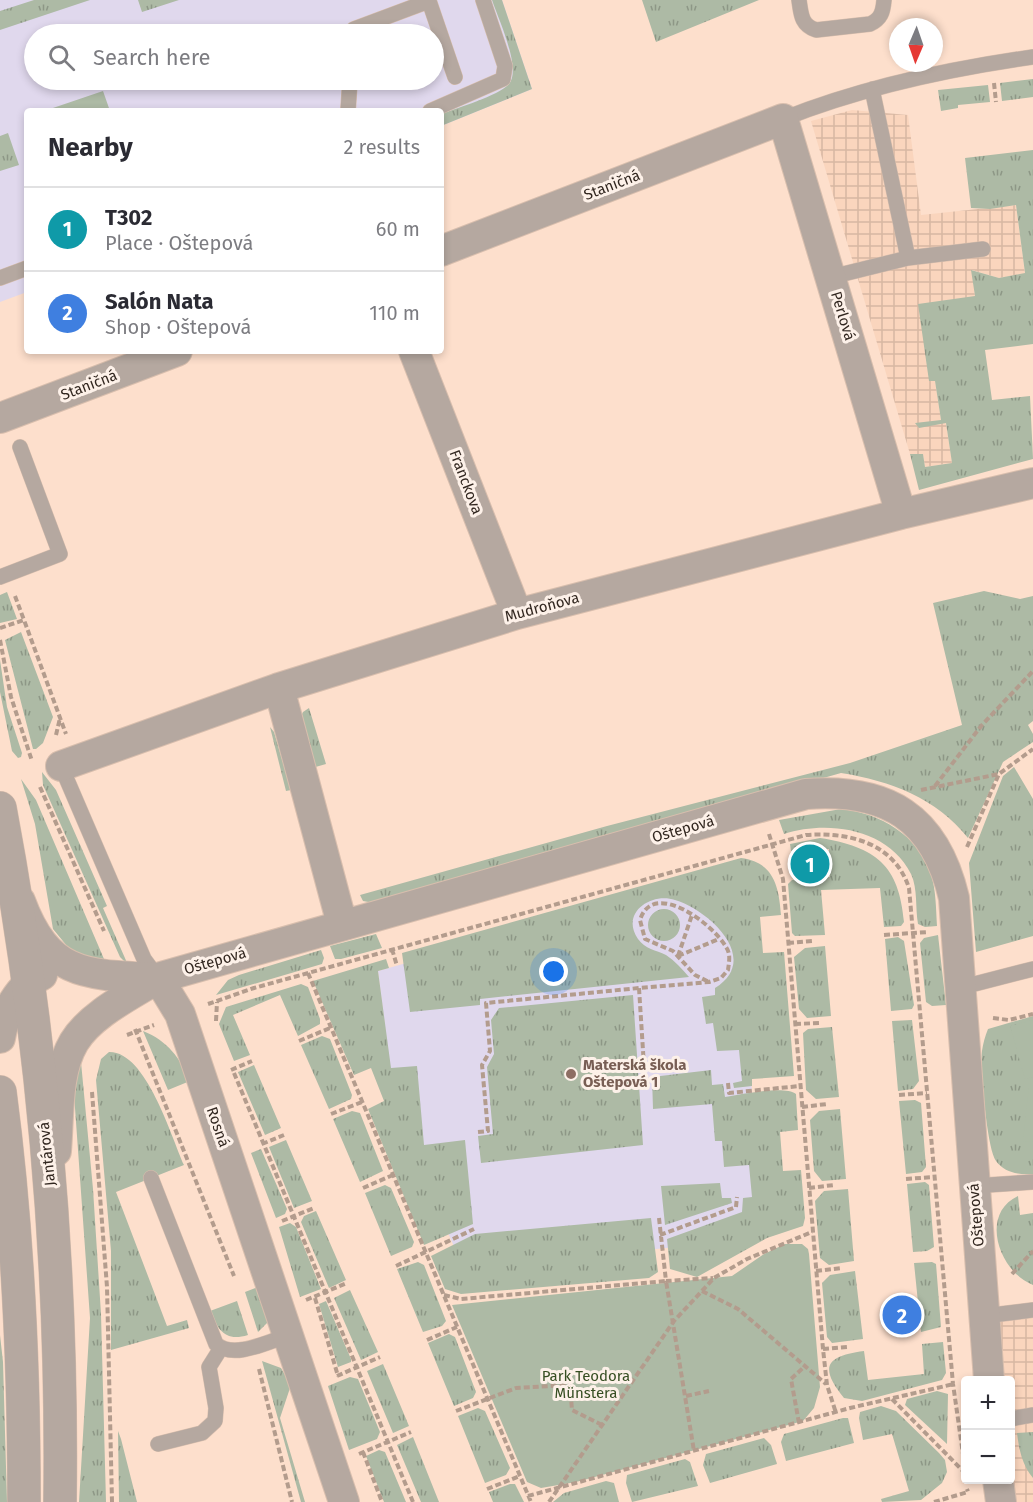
<!DOCTYPE html>
<html lang="en">
<head>
<meta charset="utf-8">
<style>
  body { margin:0; font-family:"Fira Sans",sans-serif; background:#f7f7f7; color:#2b2b33 }
  .controls { position:absolute; right:18px; bottom:18px; display:grid; overflow:hidden; border-radius:6px; box-shadow:0 3px 9px #0003 }
  .controls button { width:54px; height:54px; display:grid; place-items:center; padding:0; border:0; border-bottom:2px solid #e1e1e2; background:#fff; color:#2b2b33; font:30px sans-serif }
  .compass { position:absolute; left:889px; top:18px; width:54px; height:54px; border-radius:50%; background:#fff; box-shadow:0 3px 9px #0003; rotate:182deg }
  .you { position:absolute; left:554px; top:972px; width:21px; height:21px; margin:-15px; border:4px solid #fff; border-radius:50%; background:#1a73e8; box-shadow:0 0 0 9px #1a73e833 }
  .badge { display:grid; place-items:center; width:39px; height:39px; border-radius:50%; background:#0b8043; color:#fff; font-size:20px; font-weight:700 }
  .pin { position:absolute; translate:-50% -50%; border:3px solid #fff; box-shadow:0 2px 6px #0006 }
  .list { margin:0; padding:0; list-style:none }
  h2 { display:flex; justify-content:space-between; align-items:center; height:78px; margin:0; padding:0 24px; font-size:26px }
  h2 small { font-size:20px; font-weight:400; color:#7c7c81 }
  .list li { display:grid; grid-template-columns:39px 1fr auto; gap:18px; align-items:center; box-sizing:border-box; height:84px; padding:0 24px; border-top:2px solid #e1e1e2 }
  .list b { display:block; font-size:22px; white-space:nowrap }
  .list p { margin:0; font-size:20px; white-space:nowrap; color:#7c7c81 }
  .list em { font-size:20px; font-style:normal; color:#7c7c81 }
  .icon { flex:none; width:33px; height:33px; fill:none; stroke:currentColor; stroke-width:2; stroke-linecap:round; stroke-linejoin:round }
  .map { position:relative; flex:none; width:1033px; height:1502px; overflow:hidden }
  .search { position:absolute; background:#fff; box-shadow:0 3px 9px #0003; left:24px; top:24px; width:420px; height:66px; display:flex; align-items:center; gap:15px; box-sizing:border-box; padding:0 21px; border-radius:33px; color:#7c7c81; font-size:22px }
  .panel { position:absolute; background:#fff; box-shadow:0 3px 9px #0003; left:24px; top:108px; width:420px; height:246px; border-radius:6px }
  .map>svg:first-child { display:block }
  .industrial { fill:url(#industrial-grid) }
  .education { fill:#e0d8ed; fill-rule:evenodd }
  .grass { fill:url(#grass-tufts) }
  .green { fill:#adbaa5 }
  .lines { fill:none; stroke-linecap:round; stroke-linejoin:round }
  .service-casing { stroke:#d8bead; stroke-width:16 }
  .minor-casing { stroke:#d8bead; stroke-width:32 }
  .tertiary-casing { stroke:#d8bead; stroke-width:34 }
  .path { stroke:#b39c8d; stroke-width:4; stroke-dasharray:6 3; stroke-linecap:butt }
  .service { stroke:#b5a8a0; stroke-width:15 }
  .minor { stroke:#b5a8a0; stroke-width:30 }
  .tertiary { stroke:#b5a8a0; stroke-width:33 }
  .education-dot { fill:#8d6e63; stroke:#fdf1e9; stroke-width:2 }
  .labels { text-anchor:middle; stroke-width:6; stroke-linejoin:round; paint-order:stroke }
  .street-label { font-size:15px; fill:#322720; stroke:#fdf1e9 }
  .education-label { font-size:15px; font-weight:bold; fill:#785e54; stroke:#fdf1e9; text-anchor:start }
  .park-label { font-size:15px; fill:#364e22; stroke:#fdf1e9 }
</style>
</head>
<body>
<div class="map">
<svg width="1033" height="1502" viewBox="0 0 1033 1502">
  <defs>
    <pattern id="industrial-grid" width="8" height="8" patternUnits="userSpaceOnUse" patternTransform="scale(1.5)"><rect width="8" height="8" fill="#fad5bd"/><path d="M0 4h8M4 0v8" fill="none" stroke="#d7b7a2"/></pattern>
    <pattern id="grass-tufts" width="24" height="20" patternUnits="userSpaceOnUse" patternTransform="scale(1.5)"><rect width="24" height="20" fill="#adbaa5"/><path d="M3 7l-1-3M5 7V3M7 7l1-3M15 17l-1-3M17 17v-4M19 17l1-3" fill="none" stroke="#8d9786"/></pattern>
  </defs>
  <rect width="100%" height="100%" fill="#fddfcc"/>
  <path class="industrial" d="M852 110 908 115 921 215 1016 205 1025 274 999 278 972 270 975 296 929 381 935 380 941 420 946 423 952 463 925 467 923 454H910L811 121Z
    M1033 1310V1502H1001L1010 1480V1380H989L984 1316Z"/>
  <path class="education" d="M0 0H502L532 89 441 126V111H27V292L0 302ZM34 34H434V80H34Z
    M729 872 764 1206 697 1245 463 1268 395 1107 378 971Z"/>
  <path class="grass" d="M34 0H90L0 30V11Z
    M138 0H179L142 12Z
    M492 0H502L532 89 441 126V114C457 108 498 96 509 84 522 69 498 18 492 0Z
    M642 0H759L656 42Z
    M1033 79V97L1002 101 1000 83Z
    M988 85 990 102 958 105V108L941 111 938 90Z
    M8 133 19 165 0 171V136Z
    M1033 150V344L985 350 992 400 1030 396 1033 459 919 490 910 454H923L925 467 952 463 946 423 919 428 915 423 941 420 935 381H929L918 304 975 296 971 270 999 278 1025 273 1016 205 990 209 971 208 965 158Z
    M984 591 1020 599 1033 596V721L1028 725 1033 734V742L1003 762 968 838C936 798 891 781 841 773L379 904 363 901 360 895 607 826 850 763 962 725 933 603Z
    M7 592 17 619 0 623V595Z
    M21 632 53 717 43 743 36 749H33L5 640Z
    M0 660 7 707 22 753 21 757 18 758 12 751 0 692Z
    M309 708 326 764 312 768 300 718 303 712Z
    M270 727 274 732 291 790 286 791Z
    M1014 767 1033 799V936L976 952 969 863 1003 776Z
    M42 772 56 790 107 906 103 908 128 965 120 957 43 785Z
    M21 779 36 800 107 966 86 959 67 946 53 929 35 824Z
    M841 809C880 813 918 835 931 874 936 890 936 909 937 926L925 927 918 924C915 908 918 889 911 874 888 828 827 820 784 834L779 820Z
    M820 838C876 847 899 865 904 922L901 926 884 927 880 888 821 890 825 935 795 936 792 933 788 884 792 880 830 877 829 849 791 851 790 844Z
    M741 858C774 862 779 887 781 915L760 917 763 953 784 952 794 1076 752 1079V1086L734 1088 733 1083 742 1081 739 1050 717 1051 713 1023 706 1024 702 997 715 995V988C762 959 709 910 675 900 651 892 620 913 638 939 645 949 656 950 666 955 675 961 682 969 689 977L480 999V1005L410 1012 402 953Z
    M648 925a16 16 0 1 1 32 0a16 16 0 1 1-32 0Z
    M376 934 382 948 341 959H335L330 946Z
    M938 935 946 1005 932 1006 926 1002 920 943 924 938Z
    M898 937 904 941 914 1005 912 1009 891 1011 885 939Z
    M825 946 831 1016 807 1018 799 1009 794 957 805 948Z
    M321 950 324 958 322 964 216 995 228 980 239 975Z
    M386 959 389 968 378 971 391 1068 417 1066 424 1145 465 1140 473 1224 424 1245 368 1109 384 1101 371 1068 354 1075 313 981Z
    M301 984 308 987 320 1019V1024L298 1036 280 995 233 1015 250 1055 234 1061 219 1024 226 1007Z
    M633 995 643 1145 481 1163 478 1136 493 1134 487 1067 494 1054 491 1020 499 1008Z
    M1033 1016V1174C1019 1175 1005 1173 996 1161 987 1149 980 1068 982 1051 983 1044 985 1036 988 1029Z
    M912 1020 919 1081 913 1089 898 1091 892 1021Z
    M832 1027 839 1097 816 1099 806 1090 803 1033 808 1029Z
    M143 1031C168 1041 180 1058 190 1081L168 1090Z
    M322 1036 330 1039 352 1095 351 1099 329 1109 301 1045Z
    M109 1052C146 1051 171 1136 184 1165L116 1192 167 1326 187 1320 189 1328 111 1350V1251L96 1080 101 1059Z
    M81 1062 93 1189 101 1314 106 1502H79L90 1318 73 1080Z
    M254 1065 281 1128 265 1135 238 1072Z
    M711 1070 712 1085 723 1084 725 1097C740 1095 784 1085 796 1094L798 1130 780 1132 783 1171 801 1170 805 1218 803 1226 767 1238 697 1277 670 1269 667 1239 742 1212 743 1198 752 1197 749 1165 724 1167 722 1141H715L712 1104 653 1109 652 1077Z
    M915 1100 921 1103 926 1167 922 1172 906 1174 899 1101Z
    M840 1109 846 1179 822 1181 814 1171 810 1120 819 1111Z
    M352 1111 360 1113 383 1171 360 1182 333 1119Z
    M286 1140 312 1201 294 1208 269 1147Z
    M261 1149 287 1209 285 1214 276 1218 251 1153Z
    M925 1182 929 1185 934 1247 927 1251 913 1252 907 1184Z
    M720 1183 722 1198H731L732 1203 665 1225 661 1186Z
    M385 1185 391 1188 414 1242 412 1247 391 1256 365 1193Z
    M848 1189 854 1261 829 1265 820 1258 815 1201 824 1191Z
    M1018 1196 1020 1215 1033 1213V1285C999 1272 979 1214 1018 1196Z
    M316 1211 346 1280 329 1288 301 1222 304 1216Z
    M651 1218 658 1272 649 1278 461 1294 445 1289 431 1256 475 1234Z
    M290 1223 296 1227 321 1289 300 1297 279 1227Z
    M418 1262 424 1265 446 1321 442 1326 423 1332 397 1269Z
    M932 1262 936 1264 941 1327 921 1332 914 1263Z
    M855 1271 863 1339 832 1343 827 1337 822 1283 830 1275Z
    M268 1283 271 1319 258 1332 245 1292Z
    M350 1290 378 1352 361 1360 334 1298Z
    M237 1301 248 1335C225 1342 218 1330 210 1311Z
    M326 1301 351 1359V1362L338 1367 319 1304Z
    M449 1334 455 1337 476 1392 473 1398 454 1406 428 1343Z
    M0 1335 3 1362 7 1502H0Z
    M943 1342 946 1373 942 1380 862 1401 844 1398C818 1366 827 1356 864 1351L868 1380 924 1374 922 1344Z
    M262 1361 281 1368 291 1385 280 1418 305 1502H301Z
    M383 1364 409 1426 393 1433 367 1371Z
    M350 1377 358 1379 380 1432 377 1439 349 1450 328 1386Z
    M937 1391 948 1394 947 1444 905 1405 907 1399Z
    M881 1406 896 1411 939 1453 945 1460 947 1472 942 1483 921 1500 882 1502 881 1499 909 1491 892 1434 863 1440 859 1418 860 1412Z
    M478 1408 485 1411 510 1468 506 1475 485 1483 458 1416Z
    M843 1418H848L854 1443 786 1461 781 1442 784 1434Z
    M118 1431 121 1439 137 1502H119Z
    M1033 1432V1478C1022 1465 1019 1449 1017 1433Z
    M413 1437 439 1502H421L397 1445Z
    M764 1438 771 1445 777 1464 710 1483 703 1465 706 1454Z
    M379 1450 385 1452 406 1502H384L366 1456Z
    M685 1459 690 1462 698 1486 632 1502 626 1483 627 1475Z
    M606 1481 614 1483 619 1502H553L564 1493Z
    M510 1484H515L524 1502H493L489 1492Z"/>
  <path class="green" d="M103 91 110 111H51L50 109Z
    M1033 1020V1077L1025 1079 1010 1026Z
    M1029 1085H1033V1142L1023 1141Z
    M785 1244H802L808 1249 809 1254 820 1387 814 1408 803 1421 576 1482 541 1488 527 1482 452 1305 732 1276 764 1254Z"/>
  <g class="lines">
    <g class="service-casing">
      <path id="service" d="M799 0C801 14 801 25 816 30L870 24C881 19 883 12 884 0
        M354 34V29L429 1 455 77
        M872 89 908 258
        M348 111 350 80
        M430 111 503 79 505 66 483 0
        M783 119C863 87 948 69 1033 57
        M831 277 908 258 983 249
        M0 278 27 268
        M0 577 60 554 20 447
        M61 766 144 959 158 978
        M959 988 1033 969
        M151 1178 216 1344C234 1360 269 1341 289 1335
        M973 1186 1033 1182
        M984 1316 1033 1310
        M1010 1419 1033 1415
        M158 1444 202 1433 215 1421 216 1408 209 1367 221 1348"/>
    </g>
    <g class="minor-casing">
      <path id="minor" d="M441 251 783 119 901 514
        M414 351 517 614
        M0 418 177 351
        M279 688 342 924
        M61 766 279 688 517 614 901 514 1033 483
        M20 901C48 977 87 975 158 978
        M158 978 180 1014 344 1502
        M0 1038C4 1014 19 985 42 975
        M56 1151C59 1117 56 1072 74 1042 91 1014 131 995 158 978L806 794C887 788 935 817 954 898L989 1380
        M998 1480 1001 1502"/>
    </g>
    <g class="tertiary-casing">
      <path id="tertiary" d="M0 808C43 1037 63 1270 60 1502
        M0 1092C18 1228 24 1365 24 1502"/>
    </g>
    <path class="path" d="M994 83 996 102
      M15 596 24 620
      M0 628 24 620 66 734
      M0 640 11 697 32 761
      M56 735 60 718
      M935 786 982 725 1033 671
      M40 787 104 931
      M921 790 999 774
      M769 834 783 879 823 1349 827 1385 836 1413
      M967 847 999 774 1033 749
      M884 935 928 932
      M788 943 812 941
      M392 949 397 966
      M678 956 719 939
      M678 956 692 915
      M308 973 531 1502
      M208 1004 254 988 806 835C848 832 894 842 909 888L953 1384 966 1475
      M993 1018 1009 1020 1033 1014
      M216 1021 217 1002
      M795 1024 819 1023
      M135 1029 234 1276
      M127 1035 154 1025
      M299 1041 330 1028
      M644 1066 639 988 709 982 721 978 728 970C729 962 731 954 726 947 714 925 653 878 640 920L645 939 673 951 695 975 709 982
      M231 1070 252 1061
      M234 1073 413 1502
      M728 1083 729 1093 800 1086
      M92 1092 107 1287 112 1502
      M899 1095 927 1093
      M802 1107 827 1104
      M331 1114 362 1102
      M478 1132 488 1131 482 1065 490 1051 486 1003 639 988
      M262 1144 284 1135
      M906 1179 934 1177
      M363 1188 393 1175
      M809 1188 834 1185
      M659 1218 666 1281 713 1278
      M282 1221 314 1208
      M660 1235 736 1207 737 1197
      M396 1266 474 1229
      M816 1271 842 1268
      M1012 1274 1033 1251
      M702 1291 738 1309 826 1384
      M444 1295 461 1299 666 1281 694 1451
      M315 1298 338 1376
      M306 1300 347 1283
      M427 1340 457 1327
      M823 1349 848 1347
      M259 1369 292 1502
      M337 1376 380 1357
      M686 1396 709 1391
      M892 1399 965 1473
      M456 1411 516 1388 570 1385 572 1410 602 1425
      M799 1423 791 1379 805 1366
      M363 1452 382 1502
      M359 1454 411 1432
      M487 1489 520 1476
      M528 1496 850 1408 954 1384
      M549 1502 674 1321 714 1278 747 1259 812 1232
      M934 1502 968 1492 967 1489"/>
    <use href="#service" class="service"/>
    <use href="#minor" class="minor"/>
    <use href="#tertiary" class="tertiary"/>
  </g>
  <circle class="education-dot" cx="571" cy="1074" r="6"/>
  <g class="labels">
    <g class="street-label">
      <text transform="translate(612 185) rotate(-21)" y="5">Staničná</text>
      <text transform="translate(843 316) rotate(73)" y="5">Perlová</text>
      <text transform="translate(89 385) rotate(-21)" y="5">Staničná</text>
      <text transform="translate(466 482) rotate(69)" y="5">Franckova</text>
      <text transform="translate(542 607) rotate(-15)" y="5">Mudroňova</text>
      <text transform="translate(683 829) rotate(-16)" y="5">Oštepová</text>
      <text transform="translate(215 961) rotate(-16)" y="5">Oštepová</text>
      <text transform="translate(218 1127) rotate(71)" y="5">Rosná</text>
      <text transform="translate(47 1154) rotate(-96)" y="5">Jantárová</text>
      <text transform="translate(976 1215) rotate(-95)" y="5">Oštepová</text>
    </g>
    <g class="education-label">
      <text x="583" y="1070">Materská škola<tspan x="583" dy="17">Oštepová 1</tspan></text>
    </g>
    <g class="park-label">
      <text x="586" y="1381">Park Teodora<tspan x="586" dy="17">Münstera</tspan></text>
    </g>
  </g>
</svg>
<div class="controls">
<button>+</button>
<button>−</button>
</div>
<svg class="compass" viewBox="-18 -18 36 36"><path d="M0-13l5 13h-10z" fill="#e53935"/><path d="M0 13l5-13h-10z" fill="#7c7c81"/></svg>
<div class="you"></div>
<div class="pin badge" style="left:810px;top:864px;background:#0f9aa8">1</div>
<div class="pin badge" style="left:902px;top:1315px;background:#3f7fe0">2</div>
<div class="search"><svg class="icon" aria-label="search" viewBox="0 0 24 24"><circle cx="10" cy="10" r="6"/><path d="M15 15l6 6"/></svg>Search here</div>
<section class="panel">
<h2>Nearby<small>2 results</small></h2>
<ul class="list">
<li><span class="badge" style="background:#0f9aa8">1</span><div><b>T302</b><p>Place · Oštepová</p></div><em>60 m</em></li>
<li><span class="badge" style="background:#3f7fe0">2</span><div><b>Salón Nata</b><p>Shop · Oštepová</p></div><em>110 m</em></li>
</ul>
</section>
</div>
</body>
</html>
